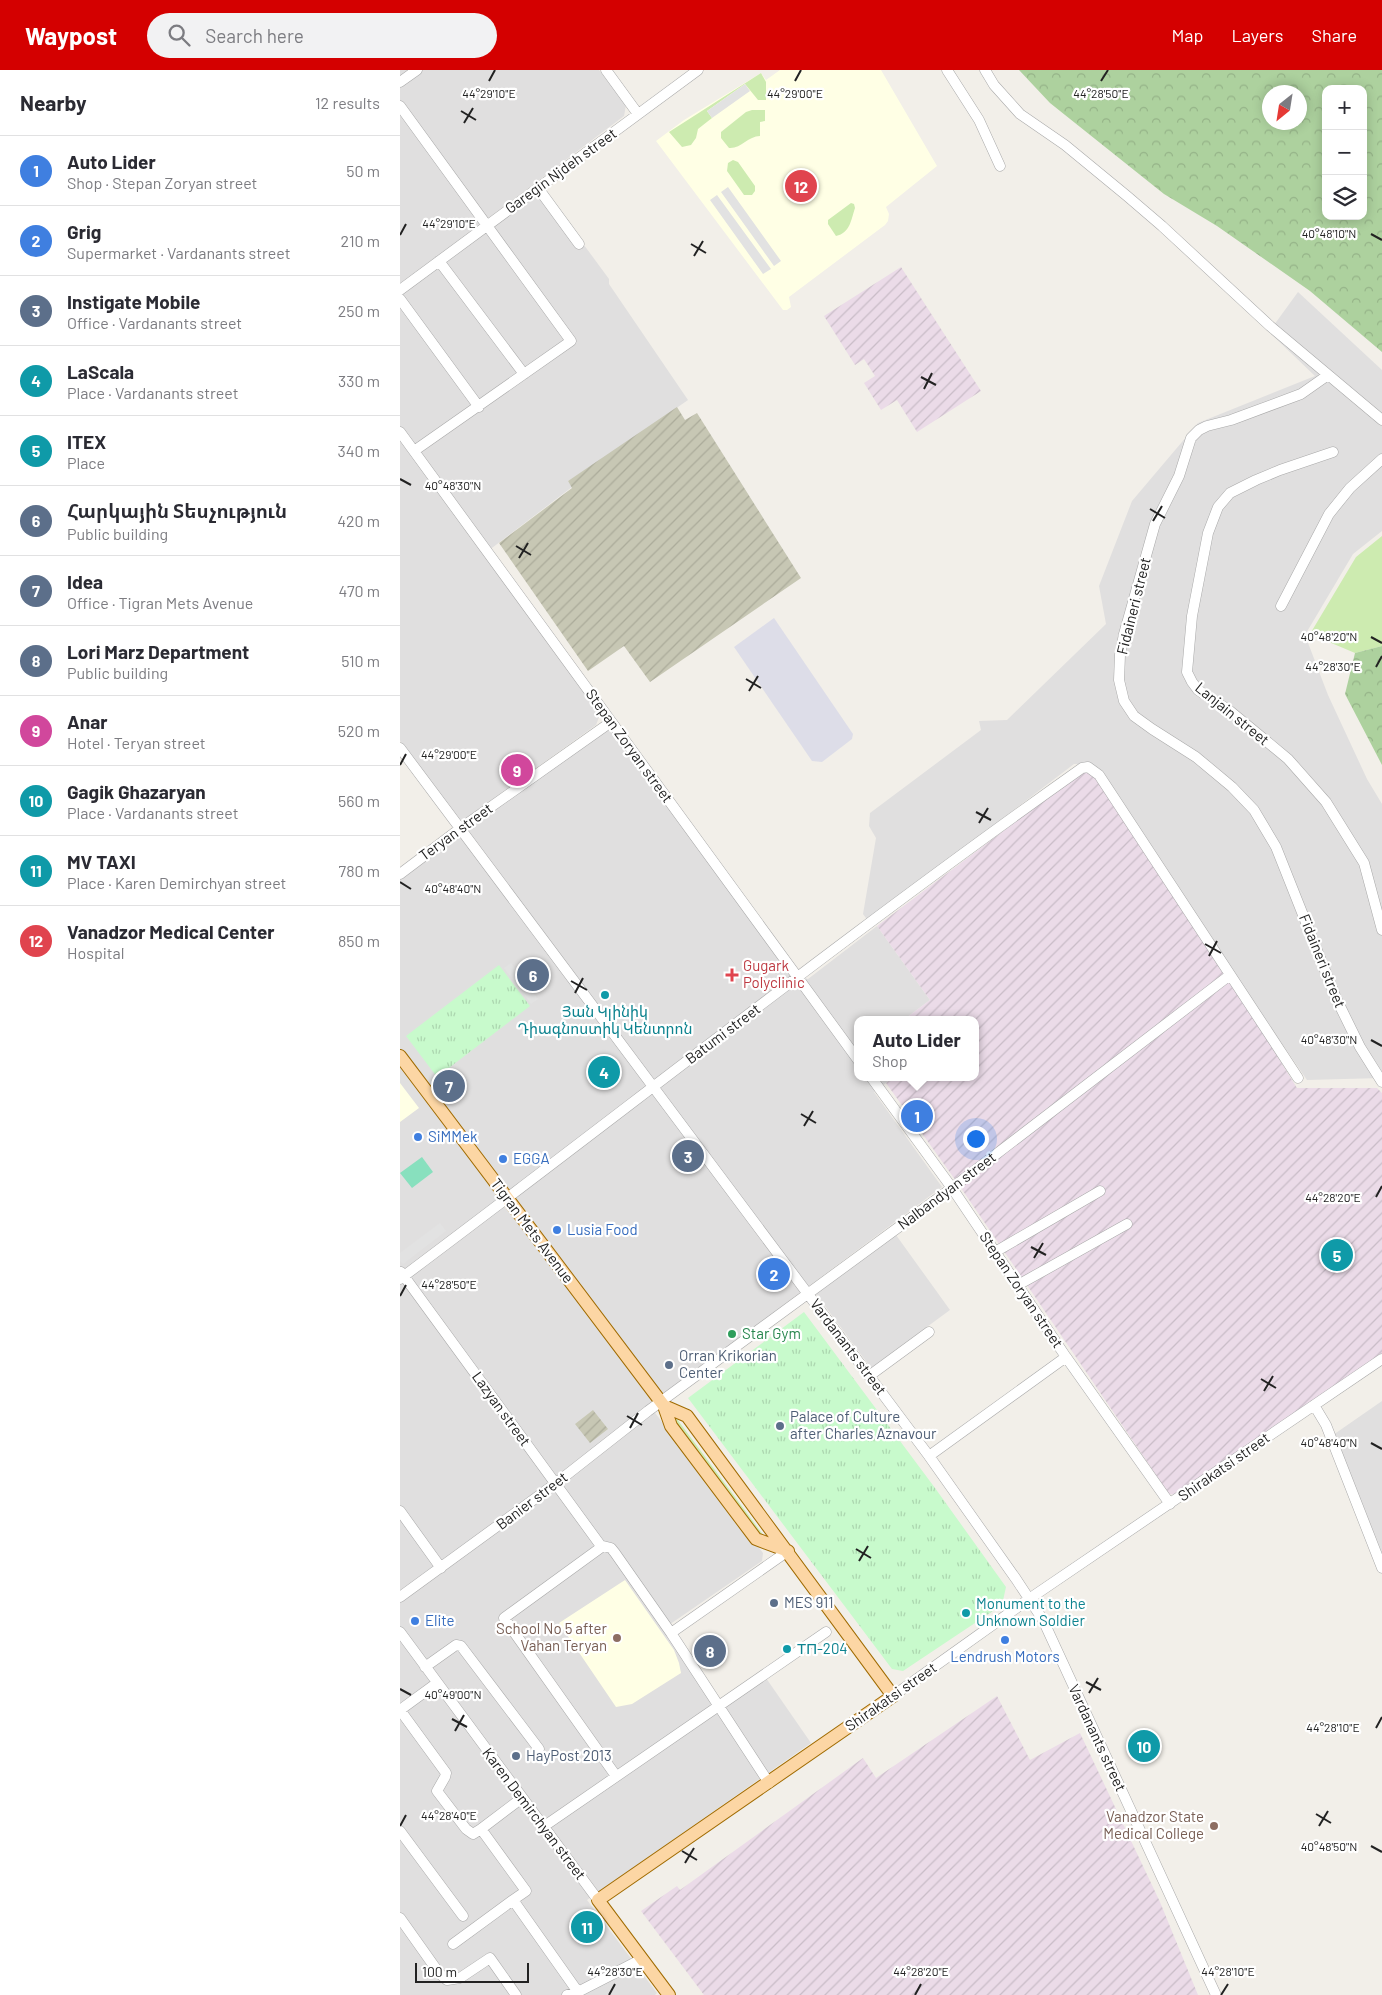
<!DOCTYPE html>
<html lang="en">
<head>
<meta charset="utf-8">
<style>
  body { margin:0; font-family:Barlow,"Noto Sans Armenian",sans-serif; background:#f2f2f3; color:#2b2b33 }
  .controls { position:absolute; right:15px; top:15px; display:grid; overflow:hidden; border-radius:10px; box-shadow:0 2px 12px #0003 }
  .controls button { width:45px; height:45px; display:grid; place-items:center; padding:0; border:0; border-bottom:1px solid #e1e1e2; background:#fff; color:#2b2b33; font:25px sans-serif }
  .compass { position:absolute; left:862px; top:15px; width:45px; height:45px; border-radius:50%; background:#fff; box-shadow:0 2px 12px #0003; rotate:210deg }
  .scale { position:absolute; left:15px; bottom:12px; width:114px; box-sizing:border-box; padding-left:5px; border:2px solid #222; border-top:0; font-size:14px; line-height:18px; white-space:nowrap; color:#222; -webkit-text-stroke:4px #fff; paint-order:stroke }
  .you { position:absolute; left:575px; top:1068px; width:18px; height:18px; margin:-12px; border:4px solid #fff; border-radius:50%; background:#1a73e8; box-shadow:0 0 0 8px #1a73e833 }
  .badge { display:grid; place-items:center; width:32px; height:32px; border-radius:50%; background:#d40000; color:#fff; font-size:16px; font-weight:700 }
  .pin { position:absolute; translate:-50% -50%; border:2px solid #fff; box-shadow:0 1px 5px #0006 }
  .popup { position:absolute; left:454px; top:946px; width:125px; height:65px; box-sizing:border-box; display:grid; place-content:center; border-radius:10px; background:#fff; filter:drop-shadow(0 1px 4px #0005); font-size:16px; white-space:nowrap; color:#7c7c81 }
  .popup b { font-size:19px; color:#2b2b33 }
  .popup::after { content:''; position:absolute; left:50%; top:100%; margin-left:-10px; border:10px solid transparent; border-top-color:#fff }
  .list { margin:0; padding:0; list-style:none }
  h2 { display:flex; justify-content:space-between; align-items:center; height:65px; margin:0; padding:0 20px; font-size:21px }
  h2 small { font-size:16px; font-weight:400; color:#7c7c81 }
  .list li { display:grid; grid-template-columns:32px 1fr auto; gap:15px; align-items:center; box-sizing:border-box; height:70px; padding:0 20px; border-top:1px solid #e1e1e2 }
  .list b { display:block; font-size:19px; white-space:nowrap }
  .list p { margin:0; font-size:16px; white-space:nowrap; color:#7c7c81 }
  .list em { font-size:16px; font-style:normal; color:#7c7c81 }
  .icon { flex:none; width:28px; height:28px; fill:none; stroke:currentColor; stroke-width:2; stroke-linecap:round; stroke-linejoin:round }
  .map { position:relative; flex:none; width:982px; height:1925px; overflow:hidden }
  header { display:flex; align-items:center; gap:30px; box-sizing:border-box; height:70px; padding:0 25px; background:#d40000; color:#fff }
  header strong { font-size:24px }
  nav { display:flex; gap:28px; margin-inline-start:auto; font-size:18px }
  .search { width:350px; height:45px; background:#f2f2f3; display:flex; align-items:center; gap:12px; box-sizing:border-box; padding:0 18px; border-radius:28px; color:#7c7c81; font-size:19px }
  main { display:flex }
  aside { flex:1; background:#fff }
  .map>svg:first-child { display:block }
  .residential { fill:#e0dfdf }
  .industrial { fill:url(#industrial-furrows) }
  .education { fill:#ffffe5 }
  .construction { fill:url(#construction-furrows) }
  .grass { fill:#cdebb0 }
  .forest { fill:url(#forest-crowns); fill-rule:evenodd }
  .park { fill:url(#park-tufts) }
  .pitch { fill:#88e0be }
  .parking { fill:#e2e2e2 }
  .plaza { fill:#dddde8 }
  .lines { fill:none; stroke-linecap:round; stroke-linejoin:round }
  .minor-casing { stroke:#a9a9a9; stroke-width:11 }
  .major-casing { stroke:#a06b00; stroke-width:14 }
  .minor { stroke:#fff; stroke-width:10 }
  .major { stroke:#fcd6a4; stroke-width:12 }
  .ticks { fill:none; stroke:#222; stroke-width:2 }
  .health-dot { fill:#e0444e; stroke:#fff; stroke-width:2 }
  .culture-dot { fill:#0f9aa8; stroke:#fff; stroke-width:2 }
  .shop-dot { fill:#3f7fe0; stroke:#fff; stroke-width:2 }
  .leisure-dot { fill:#2e9e5b; stroke:#fff; stroke-width:2 }
  .service-dot { fill:#5c6f8a; stroke:#fff; stroke-width:2 }
  .education-dot { fill:#8d6e63; stroke:#fff; stroke-width:2 }
  .labels { text-anchor:middle; stroke-width:4.5; stroke-linejoin:round; paint-order:stroke }
  .street-label { font-size:15px; fill:#222; stroke:#fff }
  .health-label { font-size:15px; fill:#be3a42; stroke:#fff; text-anchor:start }
  .culture-label { font-size:15px; fill:#0d838f; stroke:#fff; text-anchor:start }
  .shop-label { font-size:15px; fill:#366cbe; stroke:#fff; text-anchor:start }
  .leisure-label { font-size:15px; fill:#27864d; stroke:#fff; text-anchor:start }
  .service-label { font-size:15px; fill:#4e5e75; stroke:#fff; text-anchor:start }
  .education-label { font-size:15px; fill:#785e54; stroke:#fff; text-anchor:end }
  .ticks-label { font-size:12px; text-anchor:middle; fill:#222; stroke:#fff; stroke-width:4.5; stroke-linejoin:round; paint-order:stroke }
</style>
</head>
<body>
<header>
<strong>Waypost</strong>
<div class="search"><svg class="icon" aria-label="search" viewBox="0 0 24 24"><circle cx="10" cy="10" r="6"/><path d="M15 15l6 6"/></svg>Search here</div>
<nav><a>Map</a><a>Layers</a><a>Share</a></nav>
</header>
<main>
<aside>
<h2>Nearby<small>12 results</small></h2>
<ul class="list">
<li><span class="badge" style="background:#3f7fe0">1</span><div><b>Auto Lider</b><p>Shop · Stepan Zoryan street</p></div><em>50 m</em></li>
<li><span class="badge" style="background:#3f7fe0">2</span><div><b>Grig</b><p>Supermarket · Vardanants street</p></div><em>210 m</em></li>
<li><span class="badge" style="background:#5c6f8a">3</span><div><b>Instigate Mobile</b><p>Office · Vardanants street</p></div><em>250 m</em></li>
<li><span class="badge" style="background:#0f9aa8">4</span><div><b>LaScala</b><p>Place · Vardanants street</p></div><em>330 m</em></li>
<li><span class="badge" style="background:#0f9aa8">5</span><div><b>ITEX</b><p>Place</p></div><em>340 m</em></li>
<li><span class="badge" style="background:#5c6f8a">6</span><div><b>Հարկային Տեսչություն</b><p>Public building</p></div><em>420 m</em></li>
<li><span class="badge" style="background:#5c6f8a">7</span><div><b>Idea</b><p>Office · Tigran Mets Avenue</p></div><em>470 m</em></li>
<li><span class="badge" style="background:#5c6f8a">8</span><div><b>Lori Marz Department</b><p>Public building</p></div><em>510 m</em></li>
<li><span class="badge" style="background:#d1479c">9</span><div><b>Anar</b><p>Hotel · Teryan street</p></div><em>520 m</em></li>
<li><span class="badge" style="background:#0f9aa8">10</span><div><b>Gagik Ghazaryan</b><p>Place · Vardanants street</p></div><em>560 m</em></li>
<li><span class="badge" style="background:#0f9aa8">11</span><div><b>MV TAXI</b><p>Place · Karen Demirchyan street</p></div><em>780 m</em></li>
<li><span class="badge" style="background:#e0444e">12</span><div><b>Vanadzor Medical Center</b><p>Hospital</p></div><em>850 m</em></li>
</ul>
</aside>
<div class="map">
<svg width="982" height="1925" viewBox="0 0 982 1925">
  <defs>
    <pattern id="industrial-furrows" width="10" height="10" patternUnits="userSpaceOnUse" patternTransform="scale(1.25)"><rect width="10" height="10" fill="#ebdbe8"/><path d="M-1 1l2-2M0 10L10 0M9 11l2-2" fill="none" stroke="#c9bcc7"/></pattern>
    <pattern id="construction-furrows" width="10" height="10" patternUnits="userSpaceOnUse" patternTransform="scale(1.25)"><rect width="10" height="10" fill="#c7c7b4"/><path d="M-1 1l2-2M0 10L10 0M9 11l2-2" fill="none" stroke="#abab9a"/></pattern>
    <pattern id="forest-crowns" width="20" height="18" patternUnits="userSpaceOnUse" patternTransform="scale(1.25)"><rect width="20" height="18" fill="#add19e"/><path d="M2 6a3 3 0 1 1 6 0M12 15a3 3 0 1 1 6 0" fill="none" stroke="#95b388"/></pattern>
    <pattern id="park-tufts" width="24" height="20" patternUnits="userSpaceOnUse" patternTransform="scale(1.25)"><rect width="24" height="20" fill="#c8facc"/><path d="M3 7l-1-3M5 7V3M7 7l1-3M15 17l-1-3M17 17v-4M19 17l1-3" fill="none" stroke="#acd6af"/></pattern>
  </defs>
  <rect width="100%" height="100%" fill="#f2efe9"/>
  <path class="residential" d="M0 0H199L226 35 224 46 0 215Z
    M137 123 148 126 209 209V214L288 330 215 381 168 411 172 417 84 484 201 642 196 655 65 749 59 750 0 671V226Z
    M898 222 982 300V461L953 484 905 565 928 625 967 709 982 734V1008L907 1010 689 694H674L468 851 463 844 476 768 469 756 470 743 581 660 579 651 607 650 706 554 699 516 732 431 798 353 915 306 869 262Z
    M211 658 389 903 408 909 477 856 530 930 506 948 508 950H458V1007H494L474 1022 542 1117 249 1335 363 1483 362 1491 263 1559 318 1641 366 1608 411 1673 187 1830 257 1923 255 1925H0V809L205 659Z
    M496 1165 550 1240 471 1298 416 1224Z
    M982 1331V1492L933 1365Z"/>
  <path class="industrial" d="M501 197 581 321 517 362 497 330 481 340 464 313 475 306 464 289 455 295 424 246Z
    M682 702 692 703 825 902 897 1018H977L982 1023V1285L778 1425 769 1424 561 1118 486 1013 494 1007H576V950H508L506 948 530 930 477 856Z
    M597 1626 630 1690 680 1663 760 1832 798 1925H304L241 1841 277 1816 280 1820 463 1688 476 1708Z"/>
  <path class="education" d="M380 0H481L537 96 486 137 489 144 488 151 485 155 389 227 391 237 387 240H383L256 71 284 50 361 3 366 10Z
    M0 1013 19 1038 0 1052Z
    M225 1510 274 1580 279 1593 281 1603 232 1634 216 1637 159 1553Z"/>
  <path class="construction" d="M277 337 285 350 297 343 401 508 250 612 224 576 188 601 99 473 172 418 168 411Z
    M193 1340 208 1359 190 1373 175 1354Z"/>
  <path class="grass" d="M361 3 366 12V30H358L345 14 307 41 312 48 298 59 296 68 291 75 282 77 269 62Z
    M352 40H365V51L360 52V66C348 66 341 79 329 78L321 68V62L346 42Z
    M333 90 338 92 355 116V121L352 125H344L327 101 328 93Z
    M451 133 454 134 455 138C451 150 450 163 436 166L428 154V150Z
    M982 466V576L955 583 910 564 956 487Z
    M275 1348 277 1349 364 1466 362 1467 273 1350Z"/>
  <path class="forest" d="M619 0H982V282L910 221 817 156 764 124 650 33ZM926 19H963V146H926ZM869 22H899V52H869Z
    M982 576V695L945 624 955 583Z"/>
  <path class="park" d="M99 895 130 936 37 1007 6 966Z
    M404 1242 535 1418 606 1517 602 1535 503 1601 492 1599 288 1328Z"/>
  <path class="pitch" d="M22 1087 33 1102 12 1118 0 1103Z"/>
  <path class="parking" d="M345 14 350 21 312 48 307 41Z
    M328 117 381 191 374 196 321 122Z
    M317 125 371 199 363 204 310 130Z
    M111 893 138 929 131 934 104 898Z
    M40 1153 46 1161 3 1194 0 1191V1183Z"/>
  <path class="plaza" d="M374 548 453 664 452 669 422 692 412 691 334 577Z"/>
  <g class="lines">
    <g class="minor-casing">
      <path id="minor" d="M206 0 238 44
        M547 0 579 50 600 96
        M585 0 594 15 620 44 665 75 727 126 762 156 870 256 982 350
        M0 12 17 0
        M0 36 171 271 14 381
        M138 118 179 174
        M39 191 124 304
        M0 220 298 0
        M0 229 79 337
        M928 305 901 324 831 350 807 356 799 360 791 368 779 406 755 454 724 564 720 585 719 610 724 631 734 646 752 659 796 687 832 717 854 740 876 777 936 928 960 977 982 1012
        M0 362 458 990
        M933 382 880 400 856 410 830 423 818 437 808 463 792 546 787 602 792 612 798 620 830 641 888 689 926 732 964 793 982 860
        M881 536 929 444 950 418 982 389
        M0 678 529 1386 616 1509 643 1550 816 1925
        M0 804 61 758 211 652
        M471 1007 552 1118 666 1287 770 1434
        M595 1182 700 1121
        M1 1202 201 1476
        M0 1209C227 1039 450 862 682 698L688 697 699 705 898 1008
        M618 1215 727 1154
        M469 1306 529 1262
        M914 1335 926 1355 982 1498
        M529 1386 666 1287
        M0 1441 41 1498
        M0 1527 155 1414 248 1341 552 1118 830 905
        M0 1562 198 1830
        M271 1563 388 1481
        M25 1597 56 1575 61 1576 139 1679
        M493 1626 629 1529 982 1289
        M0 1640 46 1703 45 1707 37 1721 66 1759 73 1764 81 1759
        M0 1640 37 1613
        M216 1706 104 1548 203 1476 211 1478 215 1483 271 1563 369 1713
        M122 1728 81 1759 126 1821 113 1830 178 1922
        M143 1757 426 1562
        M0 1761 63 1846
        M0 1848 39 1903 47 1910 60 1908 90 1888 116 1925
        M53 1874 113 1830
        M167 1925 178 1922 242 1889"/>
    </g>
    <g class="major-casing">
      <path id="major" d="M0 986 264 1336 271 1356 356 1469 388 1481
        M264 1336 287 1346 493 1626 198 1830 269 1925"/>
    </g>
    <use href="#minor" class="minor"/>
    <use href="#major" class="major"/>
  </g>
  <path class="ticks" d="M89 11 95 0M395 11 401 0M701 11 708 0M61 41 76 50M64 53 73 38M971 164 982 170M0 165 6 154M291 174 306 183M294 186 303 171M521 307 536 315M524 319 532 303M0 409 11 415M750 439 765 448M753 451 762 436M116 476 131 485M119 488 128 473M971 567 982 573M976 597 982 586M346 609 361 618M349 621 358 606M0 695 6 684M576 742 591 750M579 753 588 738M0 812 11 819M805 874 821 883M809 886 817 871M171 911 187 920M175 923 183 908M971 970 982 976M401 1044 416 1053M404 1056 413 1041M976 1127 982 1116M631 1177 646 1185M634 1188 643 1173M0 1226 6 1215M861 1309 876 1318M864 1321 873 1306M227 1346 242 1355M230 1358 238 1343M971 1373 982 1379M456 1479 471 1488M459 1491 468 1476M686 1612 701 1620M0 1619 11 1625M689 1623 698 1608M52 1649 67 1657M976 1658 982 1647M55 1661 64 1645M916 1744 931 1753M0 1756 6 1745M919 1756 928 1741M971 1776 982 1782M282 1781 297 1790M285 1793 294 1778M209 1925 215 1914M515 1925 521 1914M821 1925 828 1914"/>
  <path class="health-dot" d="M329.5 897.5h5v5h5v5h-5v5h-5v-5h-5v-5h5z"/>
  <g class="culture-dot">
    <circle cx="205" cy="925" r="5"/>
    <circle cx="566" cy="1543" r="5"/>
    <circle cx="387" cy="1579" r="5"/>
  </g>
  <g class="shop-dot">
    <circle cx="18" cy="1067" r="5"/>
    <circle cx="103" cy="1089" r="5"/>
    <circle cx="157" cy="1160" r="5"/>
    <circle cx="15" cy="1551" r="5"/>
    <circle cx="605" cy="1570" r="5"/>
  </g>
  <circle class="leisure-dot" cx="332" cy="1264" r="5"/>
  <g class="service-dot">
    <circle cx="269" cy="1295" r="5"/>
    <circle cx="380" cy="1356" r="5"/>
    <circle cx="374" cy="1533" r="5"/>
    <circle cx="116" cy="1686" r="5"/>
  </g>
  <g class="education-dot">
    <circle cx="217" cy="1568" r="5"/>
    <circle cx="814" cy="1756" r="5"/>
  </g>
  <g class="labels">
    <g class="street-label">
      <text transform="translate(161 101) rotate(-36)" y="5">Garegin Njdeh street</text>
      <text transform="translate(734 536) rotate(-76)" y="5">Fidaineri street</text>
      <text transform="translate(832 644) rotate(39)" y="5">Lanjain street</text>
      <text transform="translate(229 676) rotate(54)" y="5">Stepan Zoryan street</text>
      <text transform="translate(56 762) rotate(-36)" y="5">Teryan street</text>
      <text transform="translate(922 891) rotate(68)" y="5">Fidaineri street</text>
      <text transform="translate(323 964) rotate(-37)" y="5">Batumi street</text>
      <text transform="translate(547 1121) rotate(-37)" y="5">Nalbandyan street</text>
      <text transform="translate(132 1161) rotate(53)" y="5">Tigran Mets Avenue</text>
      <text transform="translate(621 1220) rotate(56)" y="5">Stepan Zoryan street</text>
      <text transform="translate(448 1277) rotate(53)" y="5">Vardanants street</text>
      <text transform="translate(101 1339) rotate(54)" y="5">Lazyan street</text>
      <text transform="translate(824 1397) rotate(-35)" y="5">Shirakatsi street</text>
      <text transform="translate(132 1431) rotate(-37)" y="5">Banier street</text>
      <text transform="translate(491 1627) rotate(-35)" y="5">Shirakatsi street</text>
      <text transform="translate(697 1668) rotate(65)" y="5">Vardanants street</text>
      <text transform="translate(134 1744) rotate(53)" y="5">Karen Demirchyan street</text>
    </g>
    <g class="health-label">
      <text x="343" y="901">Gugark<tspan x="343" dy="17">Polyclinic</tspan></text>
    </g>
    <g class="culture-label">
      <text x="205" y="947" text-anchor="middle">Յան Կլինիկ<tspan x="205" dy="17">Դիագնոստիկ Կենտրոն</tspan></text>
      <text x="576" y="1539">Monument to the<tspan x="576" dy="17">Unknown Soldier</tspan></text>
      <text x="397" y="1584">ТП-204</text>
    </g>
    <g class="shop-label">
      <text x="28" y="1072">SiMMek</text>
      <text x="113" y="1094">EGGA</text>
      <text x="167" y="1165">Lusia Food</text>
      <text x="25" y="1556">Elite</text>
      <text x="605" y="1592" text-anchor="middle">Lendrush Motors</text>
    </g>
    <g class="leisure-label">
      <text x="342" y="1269">Star Gym</text>
    </g>
    <g class="service-label">
      <text x="279" y="1291">Orran Krikorian<tspan x="279" dy="17">Center</tspan></text>
      <text x="390" y="1352">Palace of Culture<tspan x="390" dy="17">after Charles Aznavour</tspan></text>
      <text x="384" y="1538">MES 911</text>
      <text x="126" y="1691">HayPost 2013</text>
    </g>
    <g class="education-label">
      <text x="207" y="1564">School No 5 after<tspan x="207" dy="17">Vahan Teryan</tspan></text>
      <text x="804" y="1752">Vanadzor State<tspan x="804" dy="17">Medical College</tspan></text>
    </g>
  </g>
  <g class="ticks-label">
    <text x="89" y="28">44°29'10"E</text>
    <text x="395" y="28">44°29'00"E</text>
    <text x="701" y="28">44°28'50"E</text>
    <text x="49" y="158">44°29'10"E</text>
    <text x="929" y="168">40°48'10"N</text>
    <text x="53" y="420">40°48'30"N</text>
    <text x="929" y="571">40°48'20"N</text>
    <text x="933" y="601">44°28'30"E</text>
    <text x="49" y="689">44°29'00"E</text>
    <text x="53" y="823">40°48'40"N</text>
    <text x="929" y="974">40°48'30"N</text>
    <text x="933" y="1132">44°28'20"E</text>
    <text x="49" y="1219">44°28'50"E</text>
    <text x="929" y="1377">40°48'40"N</text>
    <text x="53" y="1629">40°49'00"N</text>
    <text x="933" y="1662">44°28'10"E</text>
    <text x="49" y="1750">44°28'40"E</text>
    <text x="929" y="1781">40°48'50"N</text>
    <text x="215" y="1906">44°28'30"E</text>
    <text x="521" y="1906">44°28'20"E</text>
    <text x="828" y="1906">44°28'10"E</text>
  </g>
</svg>
<div class="controls">
<button>+</button>
<button>−</button>
<button><svg class="icon" aria-label="layers" viewBox="0 0 24 24"><path d="M12 4l9 5-9 5-9-5zM3 14l9 5 9-5"/></svg></button>
</div>
<svg class="compass" viewBox="-18 -18 36 36"><path d="M0-13l5 13h-10z" fill="#e53935"/><path d="M0 13l5-13h-10z" fill="#7c7c81"/></svg>
<div class="scale">100 m</div>
<div class="you"></div>
<div class="pin badge" style="left:517px;top:1046px;background:#3f7fe0">1</div>
<div class="popup"><b>Auto Lider</b>Shop</div>
<div class="pin badge" style="left:374px;top:1204px;background:#3f7fe0">2</div>
<div class="pin badge" style="left:288px;top:1086px;background:#5c6f8a">3</div>
<div class="pin badge" style="left:204px;top:1002px;background:#0f9aa8">4</div>
<div class="pin badge" style="left:937px;top:1185px;background:#0f9aa8">5</div>
<div class="pin badge" style="left:133px;top:905px;background:#5c6f8a">6</div>
<div class="pin badge" style="left:49px;top:1016px;background:#5c6f8a">7</div>
<div class="pin badge" style="left:310px;top:1581px;background:#5c6f8a">8</div>
<div class="pin badge" style="left:117px;top:700px;background:#d1479c">9</div>
<div class="pin badge" style="left:744px;top:1676px;background:#0f9aa8">10</div>
<div class="pin badge" style="left:187px;top:1857px;background:#0f9aa8">11</div>
<div class="pin badge" style="left:401px;top:116px;background:#e0444e">12</div>
</div>
</main>
</body>
</html>
